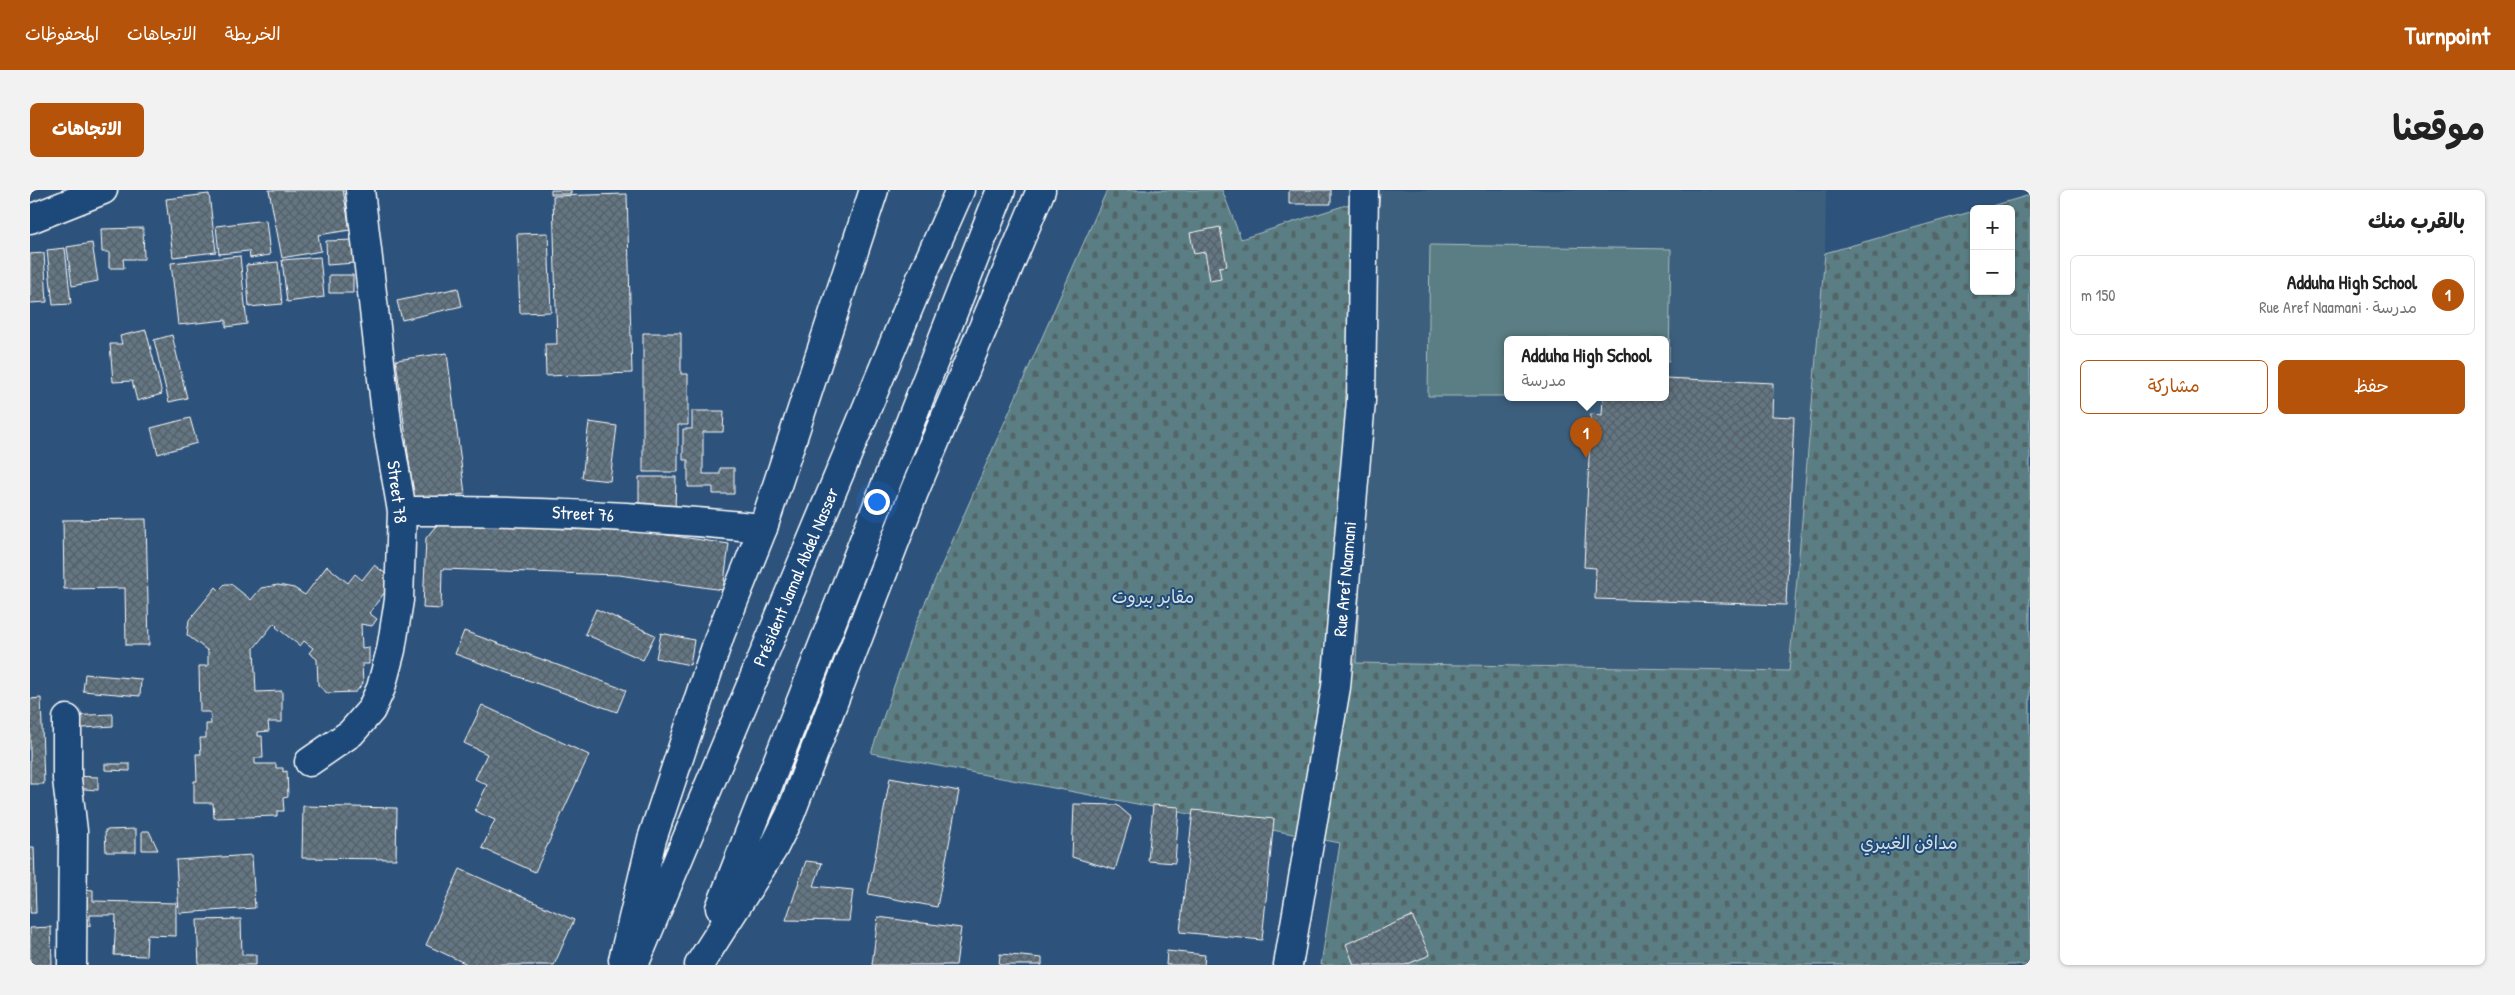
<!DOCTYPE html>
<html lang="ar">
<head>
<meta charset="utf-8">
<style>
  body { margin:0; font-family:"Patrick Hand","Playpen Sans Arabic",sans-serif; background:#f2f2f2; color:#222; direction:rtl }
  .controls { position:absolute; right:15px; top:15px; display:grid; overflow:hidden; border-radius:8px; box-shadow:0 1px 4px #0004 }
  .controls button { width:45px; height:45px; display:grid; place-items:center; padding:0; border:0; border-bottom:1px solid #e0e0e0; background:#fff; color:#222; font:25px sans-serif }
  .you { position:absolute; left:846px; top:311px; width:18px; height:18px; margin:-12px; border:4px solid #fff; border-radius:50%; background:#1a73e8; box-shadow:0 0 0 8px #1a73e833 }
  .badge { display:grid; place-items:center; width:32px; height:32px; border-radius:50%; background:#b45309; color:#fff; font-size:16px; font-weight:700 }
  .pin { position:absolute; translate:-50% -41px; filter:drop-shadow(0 1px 2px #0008) }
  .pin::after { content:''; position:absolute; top:26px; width:18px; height:15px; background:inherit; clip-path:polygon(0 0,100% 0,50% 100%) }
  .popup { position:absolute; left:1474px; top:146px; width:165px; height:65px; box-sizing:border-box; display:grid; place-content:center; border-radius:8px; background:#fff; filter:drop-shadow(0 1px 4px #0005); font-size:16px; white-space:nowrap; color:#767676 }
  .popup b { font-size:19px; color:#222 }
  .popup::after { content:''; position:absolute; left:50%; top:100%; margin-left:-10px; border:10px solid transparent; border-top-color:#fff }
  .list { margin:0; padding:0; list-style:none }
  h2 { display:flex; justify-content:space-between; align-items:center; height:65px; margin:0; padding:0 20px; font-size:21px }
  h2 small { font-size:16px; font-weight:400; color:#767676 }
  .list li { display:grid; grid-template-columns:32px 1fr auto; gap:15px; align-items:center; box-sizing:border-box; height:80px; margin:0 10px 10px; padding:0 10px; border:1px solid #e0e0e0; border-radius:8px }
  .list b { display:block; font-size:19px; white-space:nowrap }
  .list p { margin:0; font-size:16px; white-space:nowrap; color:#767676 }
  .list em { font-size:16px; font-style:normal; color:#767676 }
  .actions { display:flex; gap:10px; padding:15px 20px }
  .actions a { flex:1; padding:11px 0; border:1px solid #b45309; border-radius:8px; text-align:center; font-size:18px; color:#b45309 }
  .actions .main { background:#b45309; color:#fff }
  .map { position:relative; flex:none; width:2000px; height:775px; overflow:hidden; direction:ltr; border-radius:8px }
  header { display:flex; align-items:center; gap:30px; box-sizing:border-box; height:70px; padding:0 25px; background:#b45309; color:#fff }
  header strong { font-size:24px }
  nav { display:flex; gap:28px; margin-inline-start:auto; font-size:18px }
  .intro { display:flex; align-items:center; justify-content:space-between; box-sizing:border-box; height:120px; padding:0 30px }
  h1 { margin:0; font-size:35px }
  .button { padding:12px 22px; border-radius:8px; background:#b45309; color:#fff; font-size:18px; font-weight:700 }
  main { display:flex; gap:30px; padding:0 30px }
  aside { flex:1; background:#fff; border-radius:8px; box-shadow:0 1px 4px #0004 }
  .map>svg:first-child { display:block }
  .built { fill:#3d5e7e; fill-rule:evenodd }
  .green { fill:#5a7e83; stroke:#acbec1 }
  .cemetery { fill:url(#cemetery-stones); stroke:#acbec1 }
  .building { fill:url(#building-cross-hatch); stroke:#fff }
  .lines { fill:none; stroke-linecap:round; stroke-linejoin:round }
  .minor-casing { stroke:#fff; stroke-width:31 }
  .tertiary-casing { stroke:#fff; stroke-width:31 }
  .trunk-casing { stroke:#fff; stroke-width:31 }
  .minor { stroke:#1f4a7a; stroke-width:28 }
  .tertiary { stroke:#1f4a7a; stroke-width:28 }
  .trunk { stroke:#1f4a7a; stroke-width:28 }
  .labels { text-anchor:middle; stroke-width:4; stroke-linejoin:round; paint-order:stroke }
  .street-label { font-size:18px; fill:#fff; stroke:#1f4a7a }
  .park-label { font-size:18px; fill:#d6dfe0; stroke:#1f4a7a }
</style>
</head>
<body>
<header>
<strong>Turnpoint</strong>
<nav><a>الخريطة</a><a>الاتجاهات</a><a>المحفوظات</a></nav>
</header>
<div class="intro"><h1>موقعنا</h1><a class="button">الاتجاهات</a></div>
<main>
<aside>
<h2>بالقرب منك<small></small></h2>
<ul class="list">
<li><span class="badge">1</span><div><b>Adduha High School</b><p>مدرسة · Rue Aref Naamani</p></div><em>150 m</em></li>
</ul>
<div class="actions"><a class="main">حفظ</a><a>مشاركة</a></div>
</aside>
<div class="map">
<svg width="2000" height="775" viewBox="0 0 2000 775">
  <defs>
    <pattern id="cemetery-stones" width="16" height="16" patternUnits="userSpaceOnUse" patternTransform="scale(1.25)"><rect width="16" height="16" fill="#5a7e83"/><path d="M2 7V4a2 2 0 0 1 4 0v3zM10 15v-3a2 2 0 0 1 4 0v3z" fill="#536568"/></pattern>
    <pattern id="building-cross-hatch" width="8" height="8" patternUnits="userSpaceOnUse" patternTransform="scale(1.25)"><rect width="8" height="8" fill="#637684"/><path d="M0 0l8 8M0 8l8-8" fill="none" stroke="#565f65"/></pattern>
  </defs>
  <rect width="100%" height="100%" fill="#2d537c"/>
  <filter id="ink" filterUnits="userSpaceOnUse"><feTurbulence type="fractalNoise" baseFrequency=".02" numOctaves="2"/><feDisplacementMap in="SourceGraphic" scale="10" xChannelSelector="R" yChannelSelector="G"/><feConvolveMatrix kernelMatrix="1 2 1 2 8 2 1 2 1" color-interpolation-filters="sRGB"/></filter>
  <g filter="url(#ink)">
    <path class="built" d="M1350 0H1796L1795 63 1759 481 1326 473 1346 43ZM1477 149H1635V207H1477Z"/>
    <path class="green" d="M1400 55 1641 59 1639 171H1635V149H1477V206H1398Z"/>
    <path class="cemetery" d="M1077 0H1192L1211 49 1350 4 1346 43 1326 473 1759 481 1795 63 1944 21V101H1981V19H1952L2000 5V775H1291L1310 653 841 563 884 438Z"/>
    <path class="building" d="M239 0H313L320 40 288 45 291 61 252 68Z
      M521 0H541V4H521Z
      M1259 0H1301V14H1259Z
      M179 4 186 62 143 67 136 9Z
      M597 4 602 183 516 186 515 154H527L523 6Z
      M236 30 240 65 220 68 219 61 189 64 186 36Z
      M1190 37 1197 76 1189 77 1191 89 1180 91 1175 62 1164 64 1160 43Z
      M113 38 114 69H93L94 78H79V62H72L71 39Z
      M518 43 521 122 490 123 487 44Z
      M324 50 325 73 297 75 296 51Z
      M62 53 68 91 42 96 37 57Z
      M35 58 41 114 23 115 17 60Z
      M14 63 17 112 0 113V64Z
      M210 66 217 134 196 137V130L148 135 141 73Z
      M290 67 294 107 257 112 252 70Z
      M248 72 252 114 219 117 216 75Z
      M299 85H323V103H299Z
      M428 98 432 116 372 130 367 111Z
      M116 140 132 204 107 211 102 191 83 192 80 154H92L90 146Z
      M613 143H651V184H658V235H648V282H613Z
      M142 145 157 208 139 212 124 150Z
      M417 163 435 304 384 310 366 170Z
      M1635 188 1743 193 1742 226 1764 227 1756 415 1565 409 1566 378 1554 377 1561 224 1572 225 1573 207H1635Z
      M662 221H694L693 242H673V284H690V278H704V304H683V297H658V270H653V239H662Z
      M160 228 167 253 128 264 121 238Z
      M559 232 587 236 580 291 552 288Z
      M609 287H646L645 321H609Z
      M116 329 119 455H96L95 398 34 399 33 330Z
      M409 332 596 339 699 354 693 400 589 385 412 379 411 419 393 418 396 348Z
      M344 375 364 390 339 423 347 429 342 436 331 434 332 458 339 457V474H332L333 493 326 502 297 503 288 495 287 469 279 463 283 458 274 451 270 456 246 437 247 436 244 433 224 458 226 502 252 501V532H238L239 541 228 542V546H232L233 568H225V574H246V578H253V582L257 581 258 607 253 608 254 621H247V626L184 628 183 613H164V591H167L166 564H171L170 548H176V534H181L180 522H170L169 476H178V461L157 445 159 430 186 397 189 400 195 394H201L221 410 231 398 248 395 264 398 275 405 297 376 318 393 325 384 332 390Z
      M566 419 625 445 613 470 555 444Z
      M434 441 596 500 587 522 425 464Z
      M631 443 664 450 660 475 626 468Z
      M55 484 111 489 110 506 53 501Z
      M11 508 14 594H0V509Z
      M452 515 559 565 505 682 452 658 465 630 445 621 457 595 445 589 457 564 434 553Z
      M83 524V536L38 539 37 526Z
      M75 574H100V581L75 580Z
      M41 586 68 587V600L41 598Z
      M860 588 929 601 907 717 838 704Z
      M1044 614 1087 615 1101 627 1085 680 1042 667Z
      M1123 615 1149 617 1145 673 1118 671Z
      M273 616 367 618 366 669 272 668Z
      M1163 620 1244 629 1232 750 1150 742Z
      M106 639V662H76L75 640Z
      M112 641H119L128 660H112Z
      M0 657H4L6 723H0Z
      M222 665 225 718 149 723 146 670Z
      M776 671 792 673 784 696 823 700 819 731 756 730Z
      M430 679 544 730 524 775H439L396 755Z
      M51 699 63 700V711L146 713V746L117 745 116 766 84 765 86 725H60V736L50 735Z
      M1382 726 1400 765 1375 775H1324L1316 754Z
      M848 727 931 738 926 775H842Z
      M211 729 212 765H226V775H169L167 730Z
      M21 737 22 775H0V738Z
      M1137 761 1175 765 1174 775H1136Z
      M970 764 1012 768V775H969Z"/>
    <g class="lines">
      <g class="minor-casing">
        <path id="minor" d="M0 29 73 0
          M372 321C493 320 613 326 733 338
          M37 529V589L43 641 42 775
          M279 572 321 543 341 520 351 498 361 460 369 410 372 321 358 240 330 0"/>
      </g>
      <g class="tertiary-casing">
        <path id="tertiary" d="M1258 775 1306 497 1331 211 1334 0"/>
      </g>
      <g class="trunk-casing">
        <path id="trunk" d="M690 718 971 0
          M593 770 622 649 690 445 733 338 844 0
          M604 775 892 86 930 0
          M669 775 743 659 760 625 884 302 1011 0"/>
      </g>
      <use href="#minor" class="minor"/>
      <use href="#tertiary" class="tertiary"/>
      <use href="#trunk" class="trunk"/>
    </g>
  </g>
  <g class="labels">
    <g class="street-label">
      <text transform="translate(367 302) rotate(83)" y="6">Street 78</text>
      <text transform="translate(553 324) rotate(3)" y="6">Street 76</text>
      <text transform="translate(766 387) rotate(-67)" y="6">Président Jamal Abdel Nasser</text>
      <text transform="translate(1315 389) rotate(-85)" y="6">Rue Aref Naamani</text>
    </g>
    <g class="park-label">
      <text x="1123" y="413">مقابر بيروت</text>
      <text x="1879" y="659">مدافن الغبيري</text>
    </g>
  </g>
</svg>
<div class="controls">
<button>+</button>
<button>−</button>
</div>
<div class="you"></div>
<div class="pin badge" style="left:1556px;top:268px">1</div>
<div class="popup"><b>Adduha High School</b>مدرسة</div>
</div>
</main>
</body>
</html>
